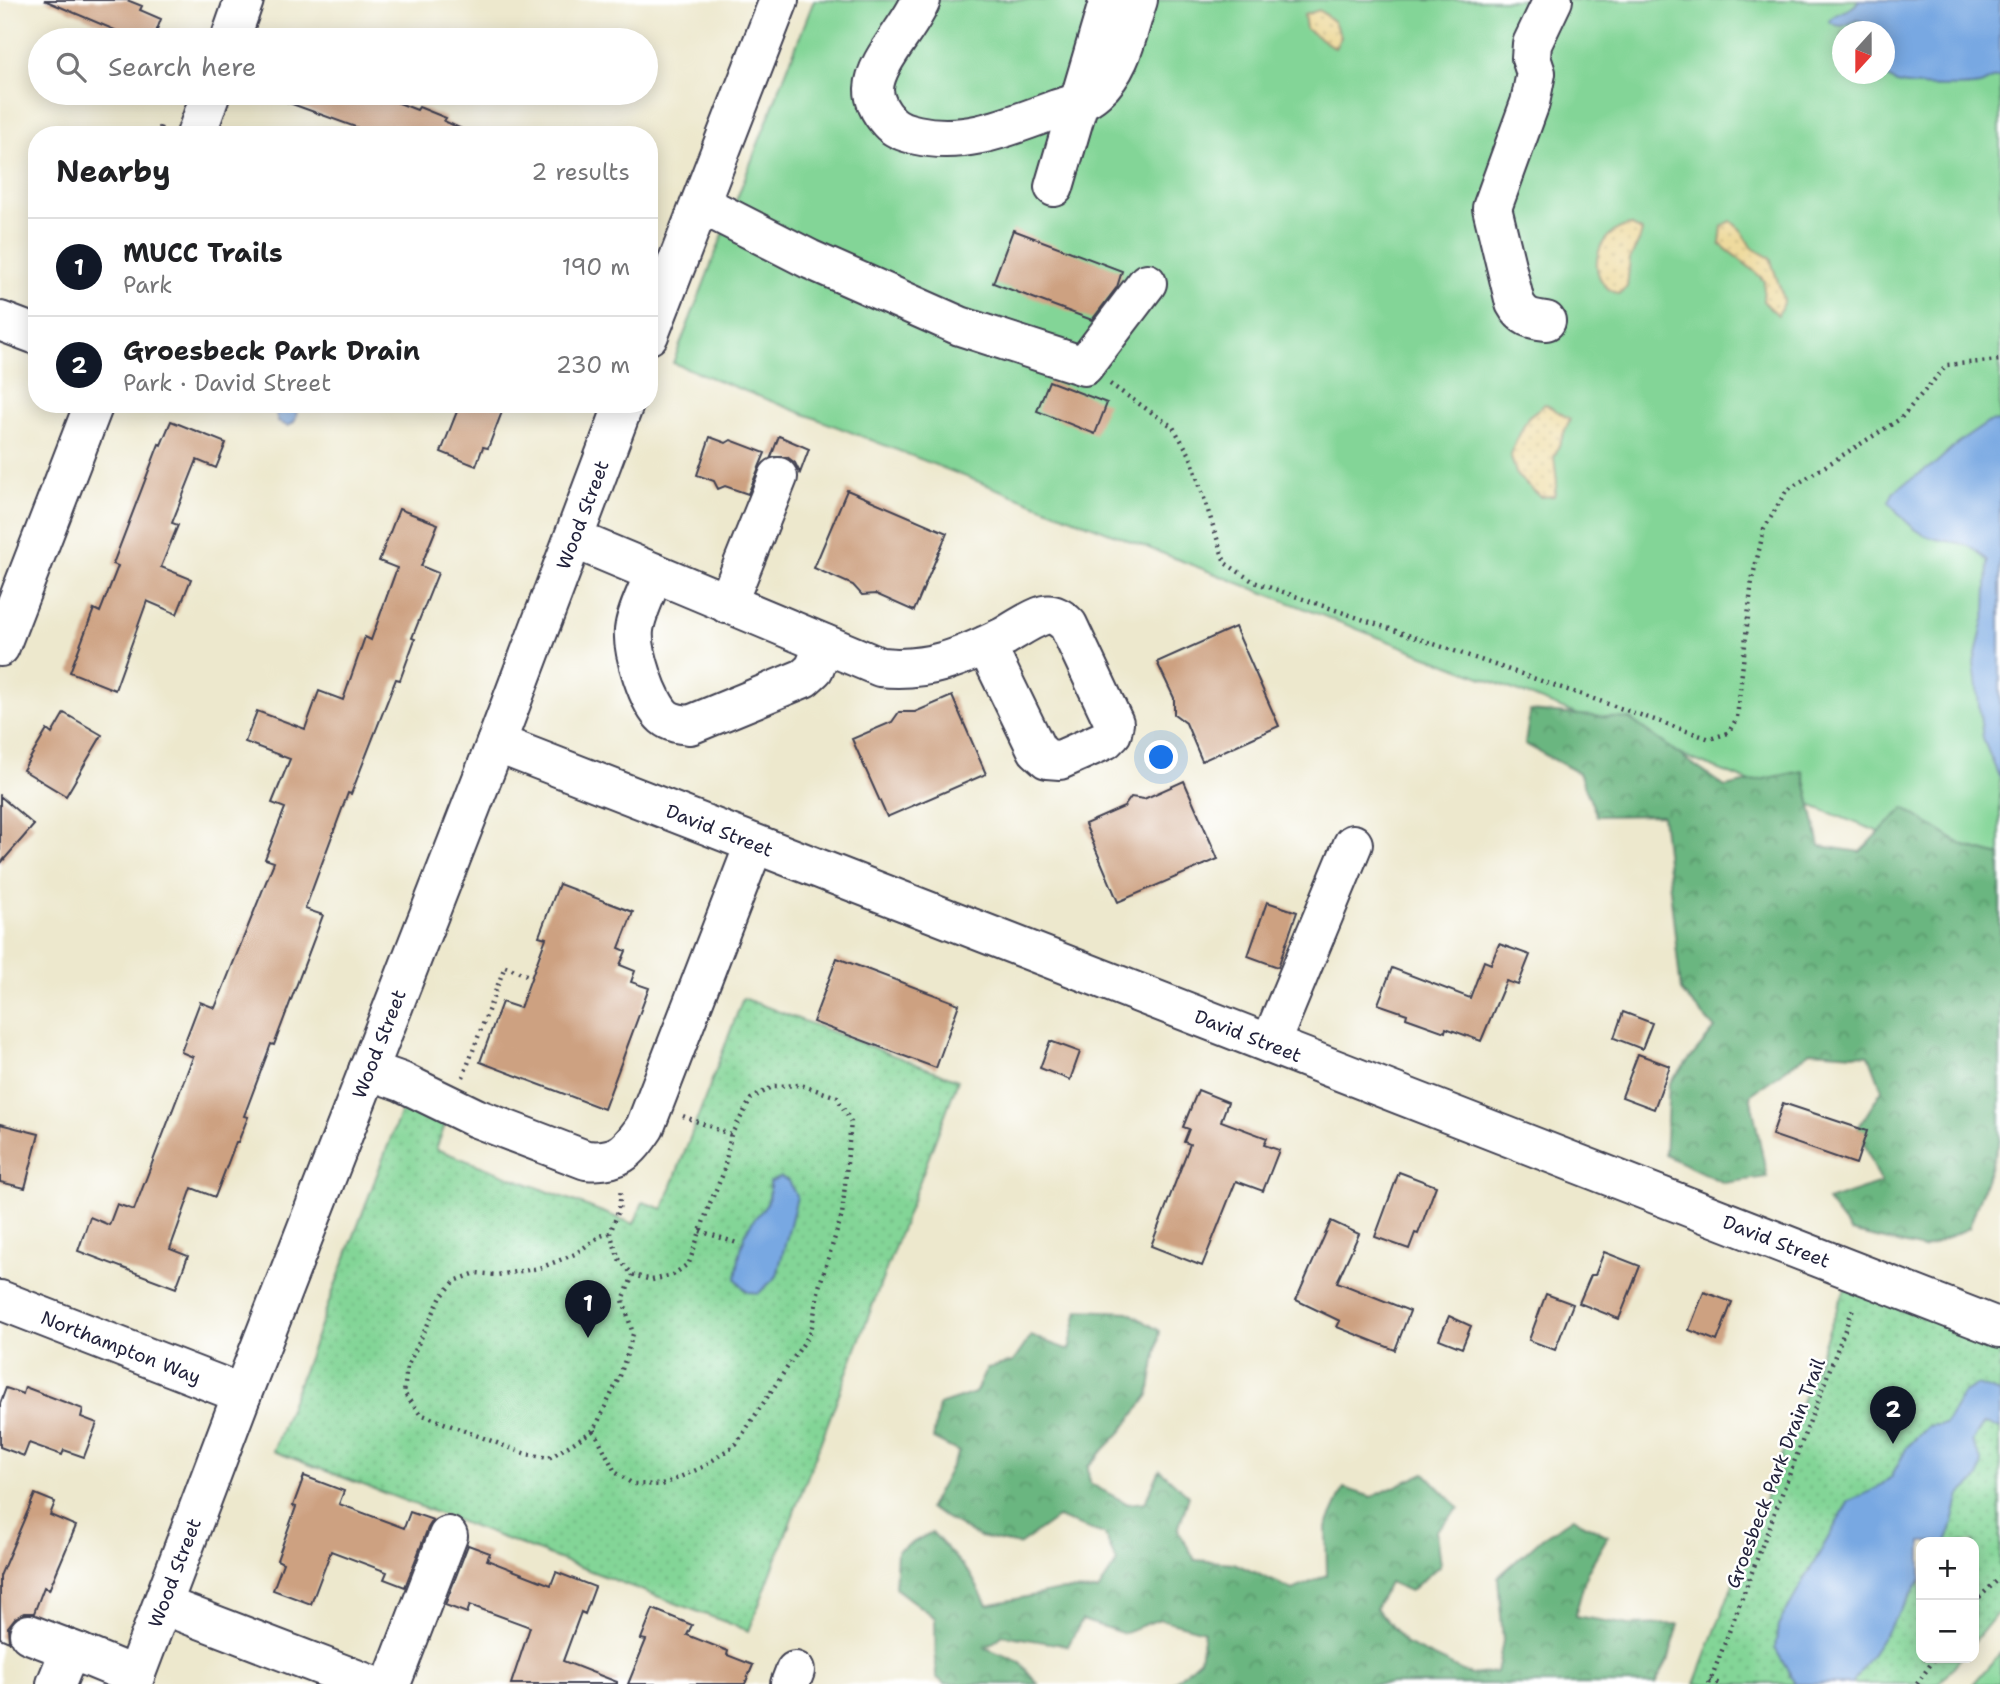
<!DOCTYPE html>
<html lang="en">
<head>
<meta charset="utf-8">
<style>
  body { margin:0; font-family:"Shantell Sans",sans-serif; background:#f2f2f2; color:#202124 }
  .controls { position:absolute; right:21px; bottom:21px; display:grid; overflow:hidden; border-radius:14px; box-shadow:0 4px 18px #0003 }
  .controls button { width:63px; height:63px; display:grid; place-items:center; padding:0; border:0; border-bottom:2px solid #e0e0e0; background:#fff; color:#202124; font:35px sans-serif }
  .compass { position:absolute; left:1832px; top:21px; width:63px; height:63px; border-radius:50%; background:#fff; box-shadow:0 4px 18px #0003; rotate:201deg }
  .you { position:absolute; left:1162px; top:758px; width:24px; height:24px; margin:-18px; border:5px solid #fff; border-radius:50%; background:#1a73e8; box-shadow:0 0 0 10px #1a73e833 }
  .badge { display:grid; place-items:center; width:46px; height:46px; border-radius:50%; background:#111827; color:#fff; font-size:23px; font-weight:700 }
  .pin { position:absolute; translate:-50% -58px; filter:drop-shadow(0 2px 4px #0008) }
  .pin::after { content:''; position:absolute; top:37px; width:24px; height:21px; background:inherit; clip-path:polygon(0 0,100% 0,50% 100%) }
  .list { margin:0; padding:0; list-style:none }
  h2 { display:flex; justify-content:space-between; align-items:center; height:91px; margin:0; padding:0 28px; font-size:30px }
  h2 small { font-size:23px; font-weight:400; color:#757577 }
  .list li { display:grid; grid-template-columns:46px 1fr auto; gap:21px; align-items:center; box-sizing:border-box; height:98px; padding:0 28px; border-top:2px solid #e0e0e0 }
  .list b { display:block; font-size:26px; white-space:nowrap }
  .list p { margin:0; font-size:23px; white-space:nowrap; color:#757577 }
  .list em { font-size:23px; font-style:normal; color:#757577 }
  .icon { flex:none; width:38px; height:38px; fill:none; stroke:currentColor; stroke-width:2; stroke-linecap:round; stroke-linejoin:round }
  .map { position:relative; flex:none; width:2000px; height:1684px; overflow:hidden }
  .search { position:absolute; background:#fff; box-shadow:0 4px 18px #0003; left:28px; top:28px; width:630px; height:77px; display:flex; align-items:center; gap:18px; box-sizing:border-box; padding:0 24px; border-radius:38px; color:#757577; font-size:26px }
  .panel { position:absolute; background:#fff; box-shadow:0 4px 18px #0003; left:28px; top:126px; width:630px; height:287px; border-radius:28px }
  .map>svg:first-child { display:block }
  .green { fill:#83d597; stroke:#527c69; stroke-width:2; fill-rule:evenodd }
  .forest { fill:url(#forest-crowns); stroke:#466c5e; stroke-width:2 }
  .sand { fill:url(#sand-dots); stroke:#887e6c; stroke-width:2 }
  .park { fill:url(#park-dots); stroke:#527c69; stroke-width:2 }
  .water { fill:#78a8e2; stroke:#4d658e; stroke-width:2 }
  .building { fill:#cda181 }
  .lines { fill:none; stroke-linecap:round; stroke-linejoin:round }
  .minor-casing { stroke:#404051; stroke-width:42 }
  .path { stroke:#404051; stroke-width:4.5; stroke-dasharray:2 5; stroke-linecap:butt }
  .minor { stroke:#fff; stroke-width:38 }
  .labels { text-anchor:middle; stroke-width:5; stroke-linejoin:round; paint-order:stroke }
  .street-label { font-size:19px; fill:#22223b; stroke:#fff }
</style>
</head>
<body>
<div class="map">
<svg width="2000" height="1684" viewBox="0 0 2000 1684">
  <defs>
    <pattern id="forest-crowns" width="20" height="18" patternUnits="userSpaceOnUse" patternTransform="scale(1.75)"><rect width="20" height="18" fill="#6ab680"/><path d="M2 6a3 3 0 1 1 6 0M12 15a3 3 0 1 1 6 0" fill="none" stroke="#57946a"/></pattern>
    <pattern id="sand-dots" width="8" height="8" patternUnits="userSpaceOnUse" patternTransform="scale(1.75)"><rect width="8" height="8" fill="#eeda9e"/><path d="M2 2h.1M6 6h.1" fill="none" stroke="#ccbb89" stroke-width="1.8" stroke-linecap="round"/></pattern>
    <pattern id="park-dots" width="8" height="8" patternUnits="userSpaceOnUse" patternTransform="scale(1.75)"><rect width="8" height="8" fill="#83d597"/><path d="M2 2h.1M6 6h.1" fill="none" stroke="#71b783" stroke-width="1.8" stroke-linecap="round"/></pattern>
  </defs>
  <rect width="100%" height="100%" fill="#fff"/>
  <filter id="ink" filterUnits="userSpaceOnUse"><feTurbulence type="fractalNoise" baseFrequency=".0143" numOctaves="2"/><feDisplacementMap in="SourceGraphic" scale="14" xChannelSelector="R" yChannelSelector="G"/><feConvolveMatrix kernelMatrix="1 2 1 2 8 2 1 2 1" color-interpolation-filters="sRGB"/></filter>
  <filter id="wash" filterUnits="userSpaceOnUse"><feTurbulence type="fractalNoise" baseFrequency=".00686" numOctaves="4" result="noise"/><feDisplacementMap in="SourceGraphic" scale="28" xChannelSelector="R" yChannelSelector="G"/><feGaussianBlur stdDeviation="1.57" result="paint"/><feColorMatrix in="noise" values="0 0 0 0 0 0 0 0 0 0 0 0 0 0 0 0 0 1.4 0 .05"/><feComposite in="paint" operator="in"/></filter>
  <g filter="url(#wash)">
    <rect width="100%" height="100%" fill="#ede8cd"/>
    <path class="green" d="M814 0H2000V879L673 363ZM1842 32H1884V74H1842Z
      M2000 1653V1684H1973Z"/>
    <path class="forest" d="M1530 711 1630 719 1725 787 1803 771 1820 846 1860 852 1904 808 1964 846 2000 856V1140L1969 1228 1923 1249 1851 1232 1827 1201 1881 1183 1858 1128 1882 1090 1869 1055 1811 1051 1750 1095 1767 1177 1724 1183 1665 1155 1669 1084 1715 1029 1681 991 1662 815 1597 816 1579 773 1525 744Z
      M1078 1310 1128 1312 1160 1331 1149 1395 1121 1432 1088 1466 1089 1483 1128 1504 1145 1502 1160 1470 1189 1496 1178 1530 1195 1560 1234 1563 1293 1590 1327 1575 1326 1527 1344 1488 1372 1497 1425 1473 1459 1508 1436 1531 1440 1565 1410 1591 1389 1582 1376 1608 1406 1644 1471 1675 1497 1672 1503 1641 1498 1577 1542 1538 1573 1518 1608 1536 1587 1572 1575 1616 1629 1625 1679 1624 1669 1658 1655 1684H1172L1200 1659 1204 1631 1160 1619 1122 1633 1082 1620 1068 1646 1003 1635 986 1648 1020 1662 1038 1684H945L936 1677 935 1618 895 1588 897 1551 932 1532 971 1575 987 1605 1060 1590 1098 1591 1117 1562 1104 1534 1057 1518 1019 1545 979 1537 929 1508 959 1452 933 1439 939 1405 975 1393 987 1368 1013 1362 1031 1336 1069 1350Z"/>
    <path class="sand" d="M1319 10 1334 22 1341 37 1335 48 1306 29 1304 15Z
      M1731 221 1742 231 1751 247 1770 258 1784 300 1778 315 1763 301 1764 281C1751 266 1735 257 1720 244L1722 226Z
      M1630 225 1642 231 1640 239 1630 259 1627 287 1618 294C1584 281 1593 232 1630 225Z
      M1545 404 1570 419 1554 457 1557 482 1554 496 1541 497 1517 476 1510 454 1528 417Z"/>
    <path class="park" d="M743 998 958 1080 749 1631 273 1451 402 1108 445 1125 436 1149 634 1224 643 1202 663 1209Z
      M1845 1288 2000 1346V1610L1974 1642V1542H1921V1658H1961L1939 1684H1695Z"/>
    <path class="water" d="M1859 0H2000V77C1992 77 1987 83 1980 85 1967 88 1915 87 1901 84 1894 83 1888 78 1882 74H1884V32L1862 31 1863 22 1857 20C1846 25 1841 30 1829 21 1836 10 1852 13 1859 0Z
      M274 404H296C297 414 298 422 288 426L278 422Z
      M2000 421V779L1983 739 1974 663 1986 611 1988 562C1965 535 1955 547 1927 536 1911 529 1900 515 1889 502L1893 493 1901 486 1936 463 1958 443 1989 422Z
      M781 1177 788 1181 797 1197 777 1276 759 1293 747 1292 736 1279C738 1263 741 1240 750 1225 763 1205 770 1211 770 1182Z
      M1977 1385 2000 1393V1428L1984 1424 1972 1441 1982 1462 1979 1478 1960 1495 1949 1537 1946 1542H1921V1579L1852 1684H1795L1775 1648 1778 1626 1849 1501 1876 1489 1891 1477 1907 1447 1928 1426 1945 1424 1964 1393Z"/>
    <g id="blocks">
      <path class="building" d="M44 0H127L142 6 140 10 161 19 153 40H111L115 30Z
        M270 93H373L417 110 419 107 446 118 444 121 475 135H362L364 130 270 96Z
        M1013 230 1122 271 1117 287 1092 320 993 283Z
        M1049 381 1107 403 1095 434 1037 411Z
        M460 404H505L488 448 483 447 476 466 441 452Z
        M171 421 226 443 216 468 197 460 172 523 178 525 161 567 191 579 177 614 147 601 115 690 70 672 94 609 100 612 118 566 113 564 159 444 161 445Z
        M779 436 809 449 800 473 795 463 787 457H771Z
        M710 437 726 443 731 440 765 453 748 494 725 486 718 489 714 481 697 475Z
        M847 490 947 533 914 611 876 594 862 595 853 585 814 568Z
        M399 509 438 524 421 566 438 573 412 638 415 639 400 680 396 679 351 794 348 793 305 909 323 915 274 1045 271 1044 244 1116 248 1117 238 1142H236L215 1197 192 1188 170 1249 188 1256 176 1288 78 1251 90 1217 109 1225 117 1204 134 1210 193 1057 181 1052 200 1002 215 1008 274 862 265 859 285 808 272 803 290 759 245 742 257 711 305 729 319 691 343 700 365 637 371 640 397 568 379 561Z
        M1235 627 1279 726 1202 761 1186 723 1174 714V698L1157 662Z
        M952 696 986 774 887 817 852 739 892 722 899 712H915Z
        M64 713 102 735 66 796 23 770 47 730 52 734Z
        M1184 781 1218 859 1118 902 1085 824 1124 807 1131 797 1144 799Z
        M0 796 34 825 0 864Z
        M559 884 633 912 619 948 626 951 620 965 635 971 631 982 649 988 604 1109 480 1062 502 1002 520 1008 546 938 539 936Z
        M1267 902 1297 912 1278 967 1248 956Z
        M1499 944 1530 955 1518 985 1506 981 1481 1041 1446 1028 1445 1032 1406 1018 1407 1014 1378 1004 1392 968 1470 998 1484 961 1491 964Z
        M837 958 959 1004 936 1068 813 1022Z
        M1623 1012 1652 1023 1642 1049 1614 1038Z
        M1050 1041 1080 1052 1070 1080 1040 1068Z
        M1638 1054 1670 1066 1654 1109 1622 1097Z
        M1198 1090 1228 1102 1221 1121 1267 1138 1264 1145 1279 1150 1263 1191 1236 1181 1202 1266 1151 1246 1190 1144 1184 1142 1189 1129 1183 1127Z
        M1783 1103 1867 1131 1856 1164 1772 1135Z
        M0 1124 39 1134 25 1188 0 1182Z
        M1399 1172 1436 1186 1418 1234 1415 1233 1409 1249 1375 1237Z
        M1331 1221 1359 1234 1337 1282 1410 1311 1395 1350 1337 1327 1340 1321 1296 1300Z
        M1604 1252 1640 1266 1619 1319 1579 1303 1591 1275H1595Z
        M1704 1292 1732 1302 1717 1341 1689 1330Z
        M1546 1294 1573 1304 1555 1350 1529 1340Z
        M1449 1316 1471 1326 1462 1348 1439 1339Z
        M25 1387 83 1409 81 1417 97 1423 84 1457 64 1450 62 1455 29 1443 24 1456 0 1447V1404L6 1388 23 1394Z
        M304 1476 344 1491 339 1504 404 1528 410 1512 433 1520 428 1528 405 1587 384 1579 387 1572 331 1551 311 1604 273 1590 283 1563 277 1560 296 1507 293 1506Z
        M35 1494 55 1502 50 1515 76 1526 49 1590 44 1587 34 1613H25L15 1618 8 1627 9 1642 0 1638V1576Z
        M468 1545 490 1553 487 1560 551 1585 556 1572 595 1587 585 1614 581 1612 563 1661 617 1682V1684H511L530 1627 470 1605 467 1613 445 1605Z
        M653 1609 692 1625 687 1635 728 1651 727 1655 753 1665 745 1684H628L646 1640 641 1639Z"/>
    </g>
  </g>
  <g filter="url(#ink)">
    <use href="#blocks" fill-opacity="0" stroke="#404051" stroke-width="2"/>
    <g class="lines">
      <g class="minor-casing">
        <g id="minor">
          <path d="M921 0C910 28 875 61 874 89 874 102 880 112 889 122 896 130 907 133 917 135 967 146 1012 125 1057 109 1071 105 1085 101 1096 91 1123 67 1127 32 1138 0"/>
          <path d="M230 40 244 0"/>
          <path d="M196 135 211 93"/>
          <path d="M1054 187 1109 0"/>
          <path d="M701 204 809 259 960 326 1084 366 1147 283"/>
          <path d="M0 321 37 335"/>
          <path d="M1546 321C1531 319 1523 318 1515 303L1492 208 1530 103 1536 73 1531 58 1532 44 1553 0"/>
          <path d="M649 335 779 0"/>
          <path d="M574 539 880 667C929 672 962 657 1005 636 1017 629 1031 619 1044 615 1054 613 1062 619 1068 625L1114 723 1112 733 1105 740 1060 760 1047 759 1037 750 986 645"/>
          <path d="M654 573C648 591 636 612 634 630 632 651 648 703 664 717 671 723 680 724 690 725L804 678 814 669 824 644"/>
          <path d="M727 604 778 477"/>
          <path d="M0 647 94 404"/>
          <path id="s1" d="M496 743 2000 1328"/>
          <path d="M1270 1044 1353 844"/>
          <path d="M368 1070 402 1082 476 1118 586 1160C618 1163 628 1152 645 1127L754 845"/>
          <path id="s2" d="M0 1300 242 1394"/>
          <path d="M163 1605 369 1684"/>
          <path d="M29 1634 79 1653"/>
          <path d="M56 1684 65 1662 79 1653 135 1676"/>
          <path id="s3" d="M132 1684 242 1394 496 743 624 404"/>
          <path d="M391 1684 448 1536"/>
          <path d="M790 1684 795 1671"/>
        </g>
      </g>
      <path class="path" d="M158 135 162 122
        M1110 384 1173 427 1190 455 1225 563 1254 582 1710 739 1728 733 1737 718 1752 580 1764 529 1786 491 1900 419 1947 365 2000 360
        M463 1077 505 966 531 977
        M683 1116 731 1135
        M700 1231 740 1244
        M610 1233 600 1236 575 1254 540 1268 497 1275 476 1273 455 1281 441 1297 407 1367 404 1393 420 1414 526 1454 549 1458 594 1430 620 1376 633 1334 623 1300 633 1275 619 1259 610 1233 619 1210 621 1188
        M594 1430 615 1472 633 1484 662 1485 703 1467 736 1444 811 1332 819 1287 842 1215 851 1122 837 1097 801 1085 774 1086 751 1099 731 1135 723 1174 710 1203 689 1263 673 1275 652 1280 633 1275
        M1974 1602 2000 1578
        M1710 1680 1720 1684
        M1709 1684 1854 1306
        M1917 1684 1935 1658"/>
      <use href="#minor" class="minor"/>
    </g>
  </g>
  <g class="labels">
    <g class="street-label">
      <text dy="7" stroke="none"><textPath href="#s3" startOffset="1253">Wood Street</textPath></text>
      <text dy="7" stroke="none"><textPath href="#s1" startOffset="240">David Street</textPath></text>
      <text dy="7" stroke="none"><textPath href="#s1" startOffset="807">David Street</textPath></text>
      <text dy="7" stroke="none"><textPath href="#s3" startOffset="686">Wood Street</textPath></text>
      <text dy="7" stroke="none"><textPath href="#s1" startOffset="1374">David Street</textPath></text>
      <text dy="7" stroke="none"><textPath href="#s2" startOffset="130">Northampton Way</textPath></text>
      <text transform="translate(1775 1473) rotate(-69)" y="7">Groesbeck Park Drain Trail</text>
      <text dy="7" stroke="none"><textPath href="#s3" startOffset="119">Wood Street</textPath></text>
    </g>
  </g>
</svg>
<div class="controls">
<button>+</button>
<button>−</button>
</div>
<svg class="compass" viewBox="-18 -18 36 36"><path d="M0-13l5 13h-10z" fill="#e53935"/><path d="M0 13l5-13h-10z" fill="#757577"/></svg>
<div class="you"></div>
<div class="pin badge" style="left:588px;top:1338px">1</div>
<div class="pin badge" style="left:1893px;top:1444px">2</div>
<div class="search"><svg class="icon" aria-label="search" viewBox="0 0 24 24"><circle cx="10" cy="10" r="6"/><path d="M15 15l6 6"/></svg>Search here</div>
<section class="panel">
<h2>Nearby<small>2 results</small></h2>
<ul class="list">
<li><span class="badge">1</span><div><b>MUCC Trails</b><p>Park</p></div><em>190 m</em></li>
<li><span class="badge">2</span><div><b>Groesbeck Park Drain</b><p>Park · David Street</p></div><em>230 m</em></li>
</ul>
</section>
</div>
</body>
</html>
